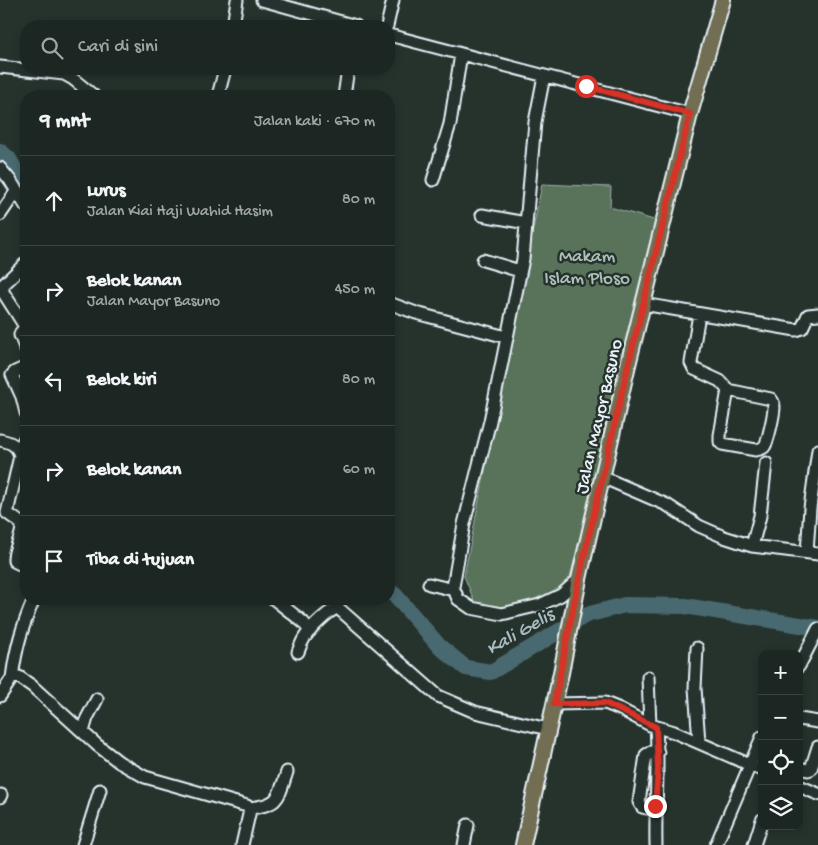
<!DOCTYPE html>
<html lang="id">
<head>
<meta charset="utf-8">
<style>
  body { margin:0; font-family:"Gochi Hand",sans-serif; background:#29322f; color:#f1f3f6 }
  .controls { position:absolute; right:15px; bottom:15px; display:grid; overflow:hidden; border-radius:10px; box-shadow:0 2px 8px #0003 }
  .controls button { width:45px; height:45px; display:grid; place-items:center; padding:0; border:0; border-bottom:1px solid #3a4340; background:#1c2622; color:#f1f3f6; font:25px sans-serif }
  .stop { position:absolute; width:15px; height:15px; margin:-11px; border:4px solid #d93025; border-radius:50%; background:#fff }
  .stop.end { background:#d93025; border-color:#fff; box-shadow:0 1px 5px #0008 }
  .list { margin:0; padding:0; list-style:none }
  h2 { display:flex; justify-content:space-between; align-items:center; height:65px; margin:0; padding:0 20px; font-size:21px }
  h2 small { font-size:16px; font-weight:400; color:#a0a5a5 }
  .list li { display:grid; grid-template-columns:32px 1fr auto; gap:15px; align-items:center; box-sizing:border-box; height:90px; padding:0 20px; border-top:1px solid #3a4340 }
  .list b { display:block; font-size:19px; white-space:nowrap }
  .list p { margin:0; font-size:16px; white-space:nowrap; color:#a0a5a5 }
  .list em { font-size:16px; font-style:normal; color:#a0a5a5 }
  .icon { flex:none; width:28px; height:28px; fill:none; stroke:currentColor; stroke-width:2; stroke-linecap:round; stroke-linejoin:round }
  .map { position:relative; flex:none; width:818px; height:845px; overflow:hidden }
  .search { position:absolute; background:#1c2622; box-shadow:0 2px 8px #0003; left:20px; top:20px; width:375px; height:55px; display:flex; align-items:center; gap:12px; box-sizing:border-box; padding:0 18px; border-radius:20px; color:#a0a5a5; font-size:19px }
  .panel { position:absolute; background:#1c2622; box-shadow:0 2px 8px #0003; left:20px; top:90px; width:375px; height:515px; border-radius:20px }
  .map>svg:first-child { display:block }
  .green { fill:#58735a; stroke:#a0b2a9 }
  .lines { fill:none; stroke-linecap:round; stroke-linejoin:round }
  .river { stroke:#48696f; stroke-width:16 }
  .minor-casing { stroke:#e8f1f8; stroke-width:15 }
  .major-casing { stroke:#e8f1f8; stroke-width:18 }
  .minor { stroke:#26332d; stroke-width:11 }
  .major { stroke:#726e52; stroke-width:14 }
  .route { stroke:#d93025; stroke-width:6 }
  .labels { text-anchor:middle; stroke-width:5; stroke-linejoin:round; paint-order:stroke }
  .park-label { font-size:19px; fill:#aebfb9; stroke:#26332d }
  .street-label { font-size:19px; fill:#e8f1f8; stroke:#26332d }
  .water-label { font-size:20px; font-style:italic; fill:#a8bbc1; stroke:#26332d }
</style>
</head>
<body>
<div class="map">
<svg width="818" height="845" viewBox="0 0 818 845">
  <rect width="100%" height="100%" fill="#26332d"/>
  <filter id="ink" filterUnits="userSpaceOnUse"><feTurbulence type="fractalNoise" baseFrequency=".02" numOctaves="2"/><feDisplacementMap in="SourceGraphic" scale="10" xChannelSelector="R" yChannelSelector="G"/><feConvolveMatrix kernelMatrix="1 2 1 2 8 2 1 2 1" color-interpolation-filters="sRGB"/></filter>
  <g filter="url(#ink)">
    <path class="green" d="M542 184 611 187 610 207 657 221 620 381 568 585 509 610 477 608 464 576Z"/>
    <g class="lines">
      <path class="river" d="M0 151 9 159 26 188
        M389 591 395 595 439 646 466 668 491 672 586 615 625 605 685 606 818 628"/>
      <g class="minor-casing">
        <path id="minor" d="M262 0 356 26
          M233 26 237 0
          M387 26 393 0
          M389 35 690 114
          M0 67 64 74 73 79 94 96
          M544 76 535 122 523 259 490 421 464 524 453 587 458 599 471 608 502 614 540 605 561 595 579 579
          M218 96 225 69
          M344 96 348 69
          M0 168 10 180 26 206
          M433 180 450 124 461 54
          M0 215 17 190
          M482 215 526 223
          M483 260 520 271
          M26 263 3 285V292L26 328
          M389 303 416 313 506 337
          M643 304 796 330 802 328 808 315 818 314
          M699 314 691 363 694 369 720 381 728 390 720 435V442L722 444 756 450C759 449 762 449 764 447 768 443 774 413 774 407 774 402 773 403 771 399L728 390
          M26 328 21 332 20 335 26 350
          M26 367 15 372 12 375 22 397 26 413
          M0 440C10 442 18 445 20 456L7 513 22 524C23 537 13 549 14 561L26 567
          M19 450 26 436
          M602 477 667 505 699 526 724 537 752 546 818 554
          M752 546 760 516 766 463
          M807 552 810 508 818 450
          M429 584 454 590
          M274 599 303 622 310 631
          M697 648 695 688 699 742
          M298 652C300 647 302 641 305 637 310 629 330 609 338 608L438 696 475 712 548 729
          M799 666 818 629
          M648 677 650 725
          M12 678C16 647 22 627 34 599
          M0 696 12 678 19 677 32 686 97 745 119 762 145 777 247 806 250 810 242 845
          M554 704 605 703 620 709 650 725 674 732 762 770
          M799 719 818 722
          M656 727C659 767 655 806 656 845
          M83 732 87 718 97 699
          M799 768 808 770 811 769 818 747
          M799 786 818 794
          M0 797 1 795
          M249 808C279 805 278 799 287 772
          M655 810 642 807 639 802 646 755 651 752H658
          M83 845 100 790
          M464 845 468 825
          M716 845 762 737
          M754 845 762 820"/>
      </g>
      <g class="major-casing">
        <path id="major" d="M523 845 561 673 579 579 627 369 690 114 723 0"/>
      </g>
      <use href="#minor" class="minor"/>
      <use href="#major" class="major"/>
    </g>
  </g>
  <g class="lines" filter="url(#ink)">
    <path class="route" d="M586 86 690 114 627 370 579 579 554 704 605 703 656 727 658 769 655 806"/>
  </g>
  <g class="labels">
    <g class="park-label">
      <text x="587" y="261">Makam<tspan x="587" dy="22">Islam Ploso</tspan></text>
    </g>
    <g class="street-label">
      <text transform="translate(597 416) rotate(-77)" y="7">Jalan Mayor Basuno</text>
    </g>
    <g class="water-label">
      <text transform="translate(519 630) rotate(-30)" y="7">Kali Gelis</text>
    </g>
  </g>
</svg>
<div class="controls">
<button>+</button>
<button>−</button>
<button><svg class="icon" aria-label="locate" viewBox="0 0 24 24"><circle cx="12" cy="12" r="6"/><path d="M12 2v4M12 18v4M2 12h4M18 12h4"/></svg></button>
<button><svg class="icon" aria-label="layers" viewBox="0 0 24 24"><path d="M12 4l9 5-9 5-9-5zM3 14l9 5 9-5"/></svg></button>
</div>
<div class="stop" style="left:586px;top:86px"></div>
<div class="stop end" style="left:655px;top:806px"></div>
<div class="search"><svg class="icon" aria-label="search" viewBox="0 0 24 24"><circle cx="10" cy="10" r="6"/><path d="M15 15l6 6"/></svg>Cari di sini</div>
<section class="panel">
<h2>9 mnt<small>Jalan kaki · 670 m</small></h2>
<ul class="list">
<li><svg class="icon" aria-label="ahead" viewBox="0 0 24 24"><path d="M12 20V5M6 11l6-6 6 6"/></svg><div><b>Lurus</b><p>Jalan Kiai Haji Wahid Hasim</p></div><em>80 m</em></li>
<li><svg class="icon" aria-label="right" viewBox="0 0 24 24"><path d="M7 20v-9h11M14 6l5 5-5 5"/></svg><div><b>Belok kanan</b><p>Jalan Mayor Basuno</p></div><em>450 m</em></li>
<li><svg class="icon" aria-label="left" viewBox="0 0 24 24"><path d="M17 20v-9H6M10 6l-5 5 5 5"/></svg><div><b>Belok kiri</b></div><em>80 m</em></li>
<li><svg class="icon" aria-label="right" viewBox="0 0 24 24"><path d="M7 20v-9h11M14 6l5 5-5 5"/></svg><div><b>Belok kanan</b></div><em>60 m</em></li>
<li><svg class="icon" aria-label="arrive" viewBox="0 0 24 24"><path d="M6 21V4h12l-3 4 3 4H6"/></svg><div><b>Tiba di tujuan</b></div></li>
</ul>
</section>
</div>
</body>
</html>
